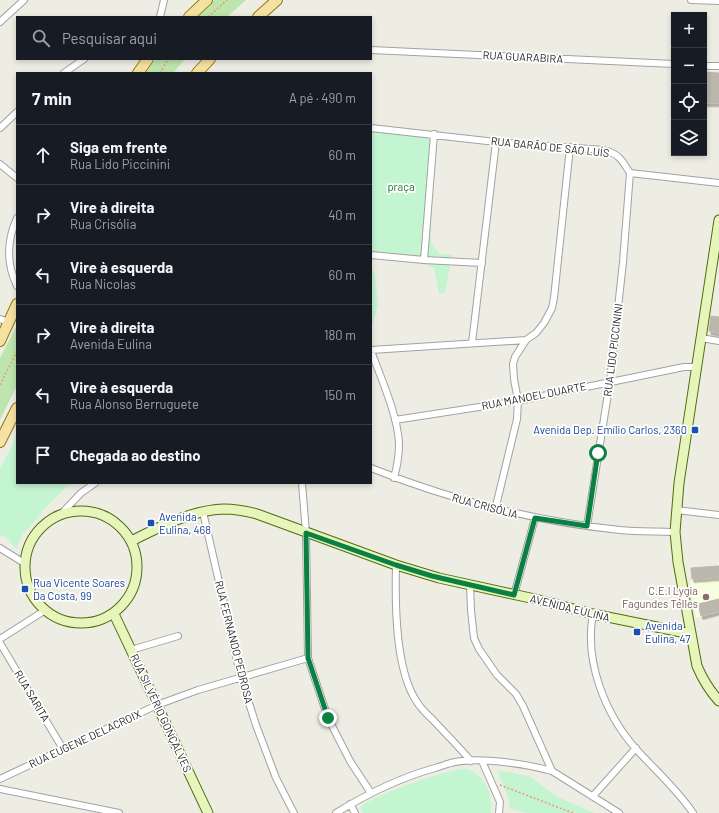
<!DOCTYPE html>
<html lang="pt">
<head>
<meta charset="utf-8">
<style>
  body { margin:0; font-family:Barlow,sans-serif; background:#20242c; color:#f1f3f6 }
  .controls { position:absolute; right:12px; top:12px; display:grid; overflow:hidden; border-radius:0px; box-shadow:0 2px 6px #0003 }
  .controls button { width:36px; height:36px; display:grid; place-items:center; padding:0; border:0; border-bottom:1px solid #363941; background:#171b24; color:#f1f3f6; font:20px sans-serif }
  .stop { position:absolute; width:12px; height:12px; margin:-9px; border:3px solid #0b8043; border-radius:50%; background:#fff }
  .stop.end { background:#0b8043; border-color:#fff; box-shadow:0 1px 4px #0008 }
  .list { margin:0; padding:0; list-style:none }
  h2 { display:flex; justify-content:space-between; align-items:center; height:52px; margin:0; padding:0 16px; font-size:17px }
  h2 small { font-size:13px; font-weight:400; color:#9ea1a6 }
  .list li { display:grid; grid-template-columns:26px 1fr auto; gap:12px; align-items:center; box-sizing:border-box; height:60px; padding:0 16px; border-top:1px solid #363941 }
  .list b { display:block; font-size:15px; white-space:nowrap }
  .list p { margin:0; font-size:13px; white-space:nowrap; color:#9ea1a6 }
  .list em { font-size:13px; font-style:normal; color:#9ea1a6 }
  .icon { flex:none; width:22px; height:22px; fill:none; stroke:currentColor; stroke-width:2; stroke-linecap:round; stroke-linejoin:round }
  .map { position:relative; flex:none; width:719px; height:813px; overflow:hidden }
  .search { position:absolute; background:#171b24; box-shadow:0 2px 6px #0003; left:16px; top:16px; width:356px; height:44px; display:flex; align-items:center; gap:10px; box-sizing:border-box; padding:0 14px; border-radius:0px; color:#9ea1a6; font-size:15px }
  .panel { position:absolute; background:#171b24; box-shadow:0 2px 6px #0003; left:16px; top:72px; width:356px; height:412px; border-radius:0px }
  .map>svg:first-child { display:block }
  .education { fill:#f7fddf }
  .grass { fill:#bee5ae }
  .park { fill:#c4f5d1 }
  .building { fill:#bbb6ae; stroke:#bfb6a8; filter:url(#shadow) }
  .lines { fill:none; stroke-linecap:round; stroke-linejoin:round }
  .street-casing { stroke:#a2a2a2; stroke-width:8 }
  .secondary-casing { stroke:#506d0d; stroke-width:11 }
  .primary-casing { stroke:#8d7a0b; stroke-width:12 }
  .path { stroke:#ef9874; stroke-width:1.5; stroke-dasharray:2 2; stroke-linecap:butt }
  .street { stroke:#fff; stroke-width:6 }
  .secondary { stroke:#e7f5bc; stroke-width:9 }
  .primary { stroke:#f5e1a2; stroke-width:10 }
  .route { stroke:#0b8043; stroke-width:5 }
  .transit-dot { fill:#1a4fb4; stroke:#fff; stroke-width:1.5 }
  .education-dot { fill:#8d6e63; stroke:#fff; stroke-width:1.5 }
  .labels { text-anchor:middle; stroke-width:3.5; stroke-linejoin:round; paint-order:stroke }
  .street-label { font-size:11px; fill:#1e1e1e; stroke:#fff }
  .park-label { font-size:11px; fill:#13742e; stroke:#fff }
  .transit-label { font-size:11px; fill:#164399; stroke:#fff; text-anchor:start }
  .education-label { font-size:11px; fill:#785e54; stroke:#fff; text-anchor:end }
</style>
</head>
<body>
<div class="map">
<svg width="719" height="813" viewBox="0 0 719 813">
  <defs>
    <filter id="shadow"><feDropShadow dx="2" dy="3.5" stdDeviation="0" flood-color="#0004"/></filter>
  </defs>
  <rect width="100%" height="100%" fill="#eeede4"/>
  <path class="education" d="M718 562H719V613L696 618 690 581 719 578Z"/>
  <path class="grass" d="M214 0H246L227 17H196Z
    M156 59H185L173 73H146Z
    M17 325V385L0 420V358Z"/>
  <path class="park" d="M371 125 430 131 431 243 440 254 452 255 445 293 439 294 434 268 419 262 371 258Z
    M371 264 375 276 378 305 373 324 371 325Z
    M17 435V483H70L41 512 42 513 22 535 16 549 7 538 0 535V469Z
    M463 769C483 769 494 796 491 813H363L360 808C369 796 446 770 463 769Z
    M497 770 529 776 558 797 594 813H526L510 809 508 798Z"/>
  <path class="building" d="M704 72 719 73V103H704Z
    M711 316 719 317V333L709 331Z
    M719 566V577L692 579 691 568Z
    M719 599V611L701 616 698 604Z"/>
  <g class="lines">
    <g class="street-casing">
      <path id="street" d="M691 0 719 1
        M160 17 164 0
        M0 22 24 0
        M371 50 674 64
        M704 66H719
        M64 73 84 59
        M0 128 17 112
        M371 128 496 142 604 150C619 154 622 160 630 173L719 183
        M0 164 17 178
        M17 218C7 240 6 263 17 286
        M371 255 424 260 482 263
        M424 260 434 134
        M0 319 9 322
        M701 338 719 341
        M472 343 496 142
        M371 350 526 340
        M371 351C381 378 398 416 399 444 399 455 397 467 394 478
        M395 420 518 401 684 367H697
        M371 468C453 501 533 521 620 530 638 532 657 531 675 532
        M302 483 306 533 308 658 328 718 350 761 371 793
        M495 510 517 419 518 401 514 379 513 364 515 357 526 340 536 333 544 323 552 308 554 298 570 147
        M676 510 719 515
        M203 512 241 678 256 725 276 778 294 813
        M60 515 81 493 95 483
        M587 526 610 381 623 262 630 173
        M0 548 24 563
        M396 565C395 604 395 670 417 702 421 709 428 715 433 720 446 734 459 747 471 761
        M470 585 471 610 474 638 479 649 497 675 516 694 523 706 552 771 619 813
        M514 595 535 518
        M593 614C584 661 605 714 636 749 655 770 677 789 693 813
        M0 639 44 611
        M0 643 63 749
        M131 650 178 636
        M482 761 500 802 499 813
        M0 779 157 705 198 690 308 658
        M0 789 119 813
        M593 796 636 748
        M350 804 355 813
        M336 813C367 794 399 778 435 768 442 766 449 763 455 762 482 757 526 764 552 771"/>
    </g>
    <g class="secondary-casing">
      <path id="secondary" d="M719 220 679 483 675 532 678 562 697 666C703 680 709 690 719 701
        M25 567a56 56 0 1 1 112 0a56 56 0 1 1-112 0Z
        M131 541C160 527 191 510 224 509 235 509 246 511 257 514L396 565 439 578 535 599 593 614 691 634
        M114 614 208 813"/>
    </g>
    <g class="primary-casing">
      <path id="primary" d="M189 17 207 0
        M258 17 277 0
        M138 73 148 59
        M197 73 210 59
        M0 341 17 304
        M0 442 17 408"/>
    </g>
    <path class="path" d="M208 17 227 0
      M160 73 168 59
      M0 385 17 351
      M500 785 573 813"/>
    <use href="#street" class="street"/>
    <use href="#secondary" class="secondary"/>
    <use href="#primary" class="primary"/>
  </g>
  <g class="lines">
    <path class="route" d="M328 718 308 658 306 533 396 565 432 576 514 595 535 518 587 526 598 453"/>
  </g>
  <g class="transit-dot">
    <rect x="691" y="426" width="8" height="8" rx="2"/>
    <rect x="147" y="519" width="8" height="8" rx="2"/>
    <rect x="21" y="585" width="8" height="8" rx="2"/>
    <rect x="633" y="628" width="8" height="8" rx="2"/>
  </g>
  <circle class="education-dot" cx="706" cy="597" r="4"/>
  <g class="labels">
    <g class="street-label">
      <text transform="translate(523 57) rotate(3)" y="4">RUA GUARABIRA</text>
      <text transform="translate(550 147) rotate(6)" y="4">RUA BARÃO DE SÃO LUÍS</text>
      <text transform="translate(613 350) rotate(-83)" y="4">RUA LIDO PICCININI</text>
      <text transform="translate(534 396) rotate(-11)" y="4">RUA MANOEL DUARTE</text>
      <text transform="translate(485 506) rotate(15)" y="4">RUA CRISÓLIA</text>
      <text transform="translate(570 608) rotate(14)" y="4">AVENIDA EULINA</text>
      <text transform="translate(234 642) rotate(76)" y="4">RUA FERNANDO PEDROSA</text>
      <text transform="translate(32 696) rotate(59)" y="4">RUA SARITA</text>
      <text transform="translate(161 713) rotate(65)" y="4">RUA SILVÉRIO GONÇALVES</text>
      <text transform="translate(85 739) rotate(-25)" y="4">RUA EUGENE DELACROIX</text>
    </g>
    <g class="park-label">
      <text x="401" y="191">praça</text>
    </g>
    <g class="transit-label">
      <text x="687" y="434" text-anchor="end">Avenida Dep. Emílio Carlos, 2360</text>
      <text x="159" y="521">Avenida<tspan x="159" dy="13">Eulina, 468</tspan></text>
      <text x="33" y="587">Rua Vicente Soares<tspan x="33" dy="13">Da Costa, 99</tspan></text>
      <text x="645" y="630">Avenida<tspan x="645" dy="13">Eulina, 47</tspan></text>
    </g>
    <g class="education-label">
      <text x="698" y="595">C.E.I Lygia<tspan x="698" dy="13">Fagundes Telles</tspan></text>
    </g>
  </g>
</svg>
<div class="controls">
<button>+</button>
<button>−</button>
<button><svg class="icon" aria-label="locate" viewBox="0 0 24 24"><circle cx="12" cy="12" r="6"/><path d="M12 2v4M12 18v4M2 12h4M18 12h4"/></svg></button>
<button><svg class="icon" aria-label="layers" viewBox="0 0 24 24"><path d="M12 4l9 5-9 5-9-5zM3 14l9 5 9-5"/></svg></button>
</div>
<div class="stop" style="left:598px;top:453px"></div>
<div class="stop end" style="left:328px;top:718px"></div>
<div class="search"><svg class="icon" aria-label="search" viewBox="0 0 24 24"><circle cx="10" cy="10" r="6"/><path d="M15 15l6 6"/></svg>Pesquisar aqui</div>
<section class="panel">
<h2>7 min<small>A pé · 490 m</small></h2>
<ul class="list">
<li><svg class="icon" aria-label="ahead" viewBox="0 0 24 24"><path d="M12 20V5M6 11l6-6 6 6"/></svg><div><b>Siga em frente</b><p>Rua Lido Piccinini</p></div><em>60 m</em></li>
<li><svg class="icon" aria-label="right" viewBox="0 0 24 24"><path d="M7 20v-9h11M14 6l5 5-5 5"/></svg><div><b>Vire à direita</b><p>Rua Crisólia</p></div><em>40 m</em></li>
<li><svg class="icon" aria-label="left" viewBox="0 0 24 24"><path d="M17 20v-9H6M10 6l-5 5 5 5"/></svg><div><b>Vire à esquerda</b><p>Rua Nicolas</p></div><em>60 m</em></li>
<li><svg class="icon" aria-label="right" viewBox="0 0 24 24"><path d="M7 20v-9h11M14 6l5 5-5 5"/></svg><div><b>Vire à direita</b><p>Avenida Eulina</p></div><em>180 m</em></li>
<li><svg class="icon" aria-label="left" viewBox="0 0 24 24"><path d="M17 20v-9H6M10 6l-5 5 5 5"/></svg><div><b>Vire à esquerda</b><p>Rua Alonso Berruguete</p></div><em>150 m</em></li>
<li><svg class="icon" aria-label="arrive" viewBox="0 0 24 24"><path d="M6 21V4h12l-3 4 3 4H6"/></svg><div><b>Chegada ao destino</b></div></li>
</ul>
</section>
</div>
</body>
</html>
